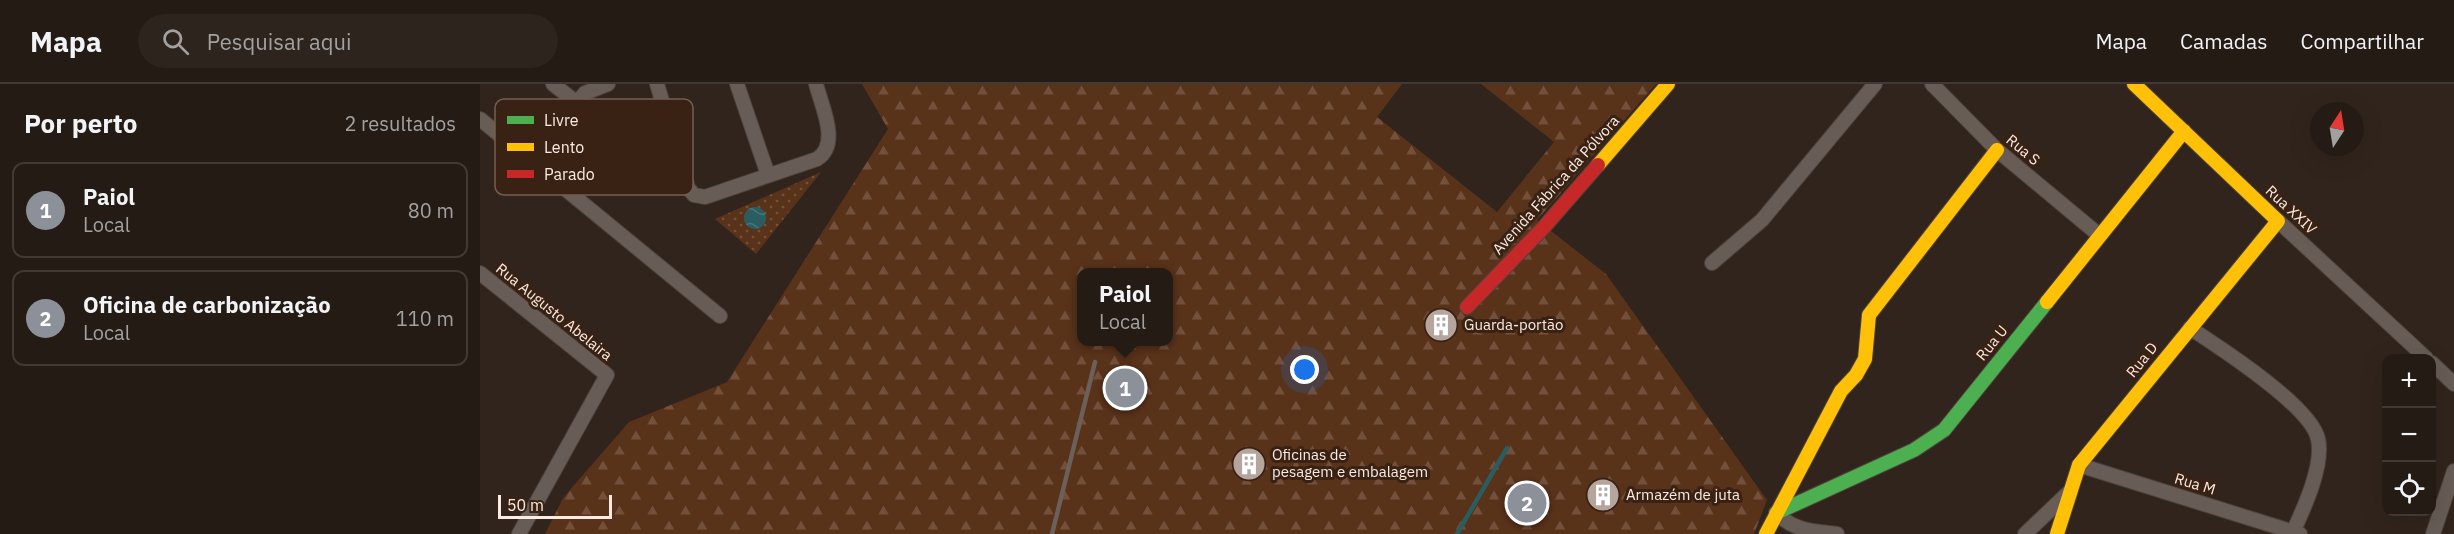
<!DOCTYPE html>
<html lang="pt">
<head>
<meta charset="utf-8">
<style>
  body { margin:0; font-family:"IBM Plex Sans",sans-serif; background:#2d241e; color:#f1f3f6 }
  .controls { position:absolute; right:18px; bottom:18px; display:grid; overflow:hidden; border-radius:12px; box-shadow:0 6px 24px #0002 }
  .controls button { width:54px; height:54px; display:grid; place-items:center; padding:0; border:0; border-bottom:2px solid #423934; background:#251b15; color:#f1f3f6; font:30px sans-serif }
  .compass { position:absolute; left:1830px; top:18px; width:54px; height:54px; border-radius:50%; background:#251b15; box-shadow:0 6px 24px #0002; rotate:12deg }
  .scale { position:absolute; left:18px; bottom:15px; width:114px; box-sizing:border-box; padding-left:6px; border:3px solid #fcebe2; border-top:0; font-size:16px; line-height:21px; white-space:nowrap; color:#fcebe2; -webkit-text-stroke:4px #392214; paint-order:stroke }
  .you { position:absolute; left:825px; top:286px; width:21px; height:21px; margin:-15px; border:4px solid #fff; border-radius:50%; background:#1a73e8; box-shadow:0 0 0 9px #1a73e833 }
  .badge { display:grid; place-items:center; width:39px; height:39px; border-radius:50%; background:#8c9099; color:#fff; font-size:20px; font-weight:700 }
  .pin { position:absolute; translate:-50% -50%; border:3px solid #fff; box-shadow:0 2px 6px #0006 }
  .popup { position:absolute; left:597px; top:184px; width:96px; height:78px; box-sizing:border-box; display:grid; place-content:center; border-radius:12px; background:#251b15; filter:drop-shadow(0 2px 4px #0005); font-size:20px; white-space:nowrap; color:#a3a1a0 }
  .popup b { font-size:22px; color:#f1f3f6 }
  .popup::after { content:''; position:absolute; left:50%; top:100%; margin-left:-12px; border:12px solid transparent; border-top-color:#251b15 }
  .list { margin:0; padding:0; list-style:none }
  h2 { display:flex; justify-content:space-between; align-items:center; height:78px; margin:0; padding:0 24px; font-size:26px }
  h2 small { font-size:20px; font-weight:400; color:#a3a1a0 }
  .list li { display:grid; grid-template-columns:39px 1fr auto; gap:18px; align-items:center; box-sizing:border-box; height:96px; margin:0 12px 12px; padding:0 12px; border:2px solid #423934; border-radius:12px }
  .list b { display:block; font-size:22px; white-space:nowrap }
  .list p { margin:0; font-size:20px; white-space:nowrap; color:#a3a1a0 }
  .list em { font-size:20px; font-style:normal; color:#a3a1a0 }
  .icon { flex:none; width:33px; height:33px; fill:none; stroke:currentColor; stroke-width:2; stroke-linecap:round; stroke-linejoin:round }
  .map { position:relative; flex:none; width:1974px; height:450px; overflow:hidden }
  header { display:flex; align-items:center; gap:36px; box-sizing:border-box; height:84px; padding:0 30px; background:#251b15; border-bottom:2px solid #423934 }
  header strong { font-size:28px }
  nav { display:flex; gap:33px; margin-inline-start:auto; font-size:21px }
  .search { width:420px; height:54px; background:#2d241e; display:flex; align-items:center; gap:15px; box-sizing:border-box; padding:0 21px; border-radius:33px; color:#a3a1a0; font-size:22px }
  main { display:flex }
  aside { flex:1; background:#251b15 }
  .map>svg:first-child { display:block }
  .grass { fill:url(#grass-dots) }
  .forest { fill:url(#forest-firs); fill-rule:evenodd }
  .water { fill:url(#water-waves) }
  .lines { fill:none; stroke-linecap:round; stroke-linejoin:round }
  .stream { stroke:#295d60; stroke-width:4.5 }
  .street-casing { stroke:#4e423c; stroke-width:16 }
  .fast-casing { stroke:#4e423c; stroke-width:16 }
  .slow-casing { stroke:#4e423c; stroke-width:16 }
  .jam-casing { stroke:#4e423c; stroke-width:16 }
  .street { stroke:#675c56; stroke-width:14 }
  .fast { stroke:#4caf50; stroke-width:14 }
  .slow { stroke:#ffc107; stroke-width:14 }
  .jam { stroke:#c62828; stroke-width:14 }
  .rail { stroke:#6b605a; stroke-width:4.5 }
  .labels { text-anchor:middle; stroke-width:6; stroke-linejoin:round; paint-order:stroke }
  .street-label { font-size:15px; fill:#fcebe2; stroke:#392214 }
  .poi-label { font-size:15px; fill:#fcebe2; stroke:#392214; text-anchor:start }
  .key { fill:#392214; stroke:#745e52; stroke-width:1.5 }
  .key-label { font-size:16px; fill:#fcebe2 }
</style>
</head>
<body>
<header>
<strong>Mapa</strong>
<div class="search"><svg class="icon" aria-label="search" viewBox="0 0 24 24"><circle cx="10" cy="10" r="6"/><path d="M15 15l6 6"/></svg>Pesquisar aqui</div>
<nav><a>Mapa</a><a>Camadas</a><a>Compartilhar</a></nav>
</header>
<main>
<aside>
<h2>Por perto<small>2 resultados</small></h2>
<ul class="list">
<li><span class="badge">1</span><div><b>Paiol</b><p>Local</p></div><em>80 m</em></li>
<li><span class="badge">2</span><div><b>Oficina de carbonização</b><p>Local</p></div><em>110 m</em></li>
</ul>
</aside>
<div class="map">
<svg width="1974" height="450" viewBox="0 0 1974 450">
  <defs>
    <pattern id="grass-dots" width="8" height="8" patternUnits="userSpaceOnUse" patternTransform="scale(1.5)"><rect width="8" height="8" fill="#59321a"/><path d="M2 2h.1M6 6h.1" fill="none" stroke="#72503b" stroke-width="1.8" stroke-linecap="round"/></pattern>
    <pattern id="forest-firs" width="22" height="20" patternUnits="userSpaceOnUse" patternTransform="scale(1.5)"><rect width="22" height="20" fill="#59321a"/><path d="M5 1l3.5 6h-7zM16 11l3.5 6h-7z" fill="#72503b"/></pattern>
    <pattern id="water-waves" width="16" height="10" patternUnits="userSpaceOnUse" patternTransform="scale(1.5)"><rect width="16" height="10" fill="#295d60"/><path d="M0 5q4-4 8 0t8 0" fill="none" stroke="#497476"/></pattern>
  </defs>
  <rect width="100%" height="100%" fill="#31241c"/>
  <path class="grass" d="M341 88 276 170 235 135Z"/>
  <path class="forest" d="M382 0H922L897 33 1017 128 1074 58 1001 0H1176L1057 136 1126 190 1287 416 1274 450H65L83 414 149 338 247 298 408 45ZM602 188H688V258H602Z"/>
  <path class="water" d="M264 134a11 11 0 1 1 22 0a11 11 0 1 1-22 0Z"/>
  <g class="lines">
    <path class="stream" d="M977 450 1027 364"/>
    <g class="street-casing">
      <path id="street" d="M73 0 97 19
        M177 0 208 104 214 111 225 113 337 75C361 60 341 21 336 0
        M257 0 288 91
        M1452 0 1517 66 1619 151
        M0 35 240 232
        M50 76 105 9 128 0
        M1798 137 1946 274
        M1232 179 1282 136 1395 0
        M0 189 127 291 39 450
        M1710 244C1739 263 1831 322 1838 355 1844 381 1824 424 1813 448
        M1952 279 1974 300
        M1599 381 1820 450
        M1296 429C1314 447 1333 447 1357 450
        M1545 450 1588 409
        M1953 450 1974 387"/>
    </g>
    <g class="fast-casing">
      <path id="fast" d="M1296 429 1434 366 1464 346 1567 218"/>
    </g>
    <g class="slow-casing">
      <path id="slow" d="M1118 81 1188 0
        M1567 218 1704 47
        M1286 450 1361 307 1376 291 1385 275 1389 231 1517 66
        M1577 450 1599 381 1798 137 1654 0"/>
    </g>
    <g class="jam-casing">
      <path id="jam" d="M987 223 1064 143 1118 81"/>
    </g>
    <use href="#street" class="street"/>
    <use href="#fast" class="fast"/>
    <use href="#slow" class="slow"/>
    <use href="#jam" class="jam"/>
    <path class="rail" d="M572 450 615 278"/>
  </g>
  <defs>
    <g id="building-disc" transform="scale(1.725)"><circle r="9.5" fill="#b5a59d" stroke="#392214"/><path d="M-4-6H4V6H1V3H-1V6H-4ZM-2.5-4.3h1.7v1.8h-1.7ZM.8-4.3h1.7v1.8H.8ZM-2.5-1h1.7V.8h-1.7ZM.8-1h1.7V.8H.8Z" fill="#fff"/></g>
  </defs>
  <g fill-rule="evenodd">
    <use href="#building-disc" x="961" y="241"/>
    <use href="#building-disc" x="769" y="380"/>
    <use href="#building-disc" x="1123" y="411"/>
  </g>
  <g class="labels">
    <g class="street-label">
      <text transform="translate(1543 66) rotate(40)" y="5">Rua S</text>
      <text transform="translate(1076 101) rotate(-48)" y="5">Avenida Fábrica da Pólvora</text>
      <text transform="translate(1811 126) rotate(43)" y="5">Rua XXIV</text>
      <text transform="translate(74 228) rotate(39)" y="5">Rua Augusto Abelaira</text>
      <text transform="translate(1512 259) rotate(-51)" y="5">Rua U</text>
      <text transform="translate(1662 276) rotate(-51)" y="5">Rua D</text>
      <text transform="translate(1715 400) rotate(17)" y="5">Rua M</text>
    </g>
    <g class="poi-label">
      <text x="984" y="246">Guarda-portão</text>
      <text x="792" y="376">Oficinas de<tspan x="792" dy="17">pesagem e embalagem</tspan></text>
      <text x="1146" y="416">Armazém de juta</text>
    </g>
  </g>
  <rect x="15" y="15" width="198" height="96" rx="9" class="key"/>
  <rect x="27" y="32" width="27" height="8" fill="#4caf50"/>
  <rect x="27" y="59" width="27" height="8" fill="#ffc107"/>
  <rect x="27" y="86" width="27" height="8" fill="#c62828"/>
  <g class="key-label">
    <text x="64" y="42">Livre</text>
    <text x="64" y="69">Lento</text>
    <text x="64" y="96">Parado</text>
  </g>
</svg>
<div class="controls">
<button>+</button>
<button>−</button>
<button><svg class="icon" aria-label="locate" viewBox="0 0 24 24"><circle cx="12" cy="12" r="6"/><path d="M12 2v4M12 18v4M2 12h4M18 12h4"/></svg></button>
</div>
<svg class="compass" viewBox="-18 -18 36 36"><path d="M0-13l5 13h-10z" fill="#e53935"/><path d="M0 13l5-13h-10z" fill="#a3a1a0"/></svg>
<div class="scale">50 m</div>
<div class="you"></div>
<div class="pin badge" style="left:645px;top:304px">1</div>
<div class="popup"><b>Paiol</b>Local</div>
<div class="pin badge" style="left:1047px;top:419px">2</div>
</div>
</main>
</body>
</html>
